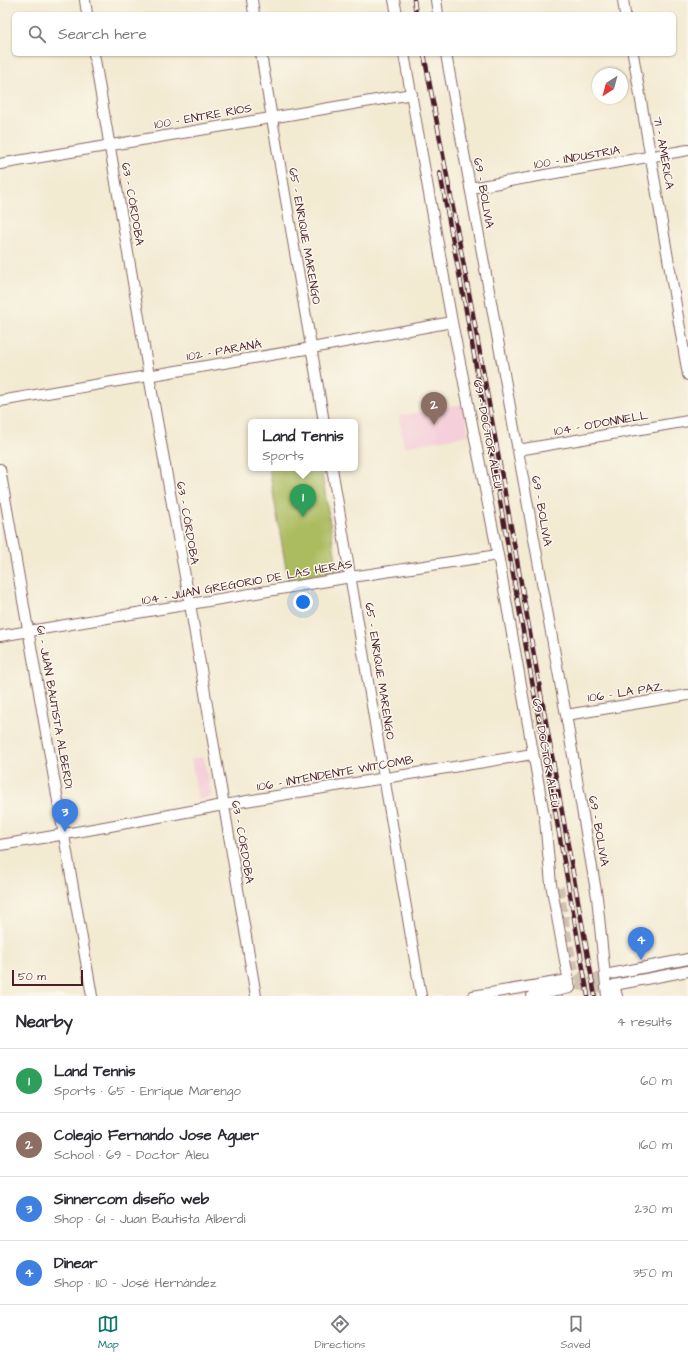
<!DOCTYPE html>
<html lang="en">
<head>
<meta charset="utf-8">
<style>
  body { margin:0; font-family:"Architects Daughter",sans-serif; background:#f2f2f3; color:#2b2b33 }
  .compass { position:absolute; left:592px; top:68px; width:36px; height:36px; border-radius:50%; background:#fff; box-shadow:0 1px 3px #0004; rotate:216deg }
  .scale { position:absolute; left:12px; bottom:10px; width:71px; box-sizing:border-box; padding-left:4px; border:2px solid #4a1f2b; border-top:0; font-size:11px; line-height:14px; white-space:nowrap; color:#4a1f2b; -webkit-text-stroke:3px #fbf7ec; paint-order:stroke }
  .you { position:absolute; left:303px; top:602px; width:14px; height:14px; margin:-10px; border:3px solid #fff; border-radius:50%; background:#1a73e8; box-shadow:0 0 0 6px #1a73e833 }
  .badge { display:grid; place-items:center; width:26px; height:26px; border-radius:50%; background:#0f766e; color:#fff; font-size:13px; font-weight:700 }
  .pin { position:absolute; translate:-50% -33px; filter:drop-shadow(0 1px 2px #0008) }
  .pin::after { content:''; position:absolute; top:21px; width:14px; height:12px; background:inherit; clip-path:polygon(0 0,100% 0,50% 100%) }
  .popup { position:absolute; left:248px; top:419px; width:110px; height:52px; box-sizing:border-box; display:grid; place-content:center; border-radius:6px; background:#fff; filter:drop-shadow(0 1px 3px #0005); font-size:13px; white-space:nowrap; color:#7c7c81 }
  .popup b { font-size:15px; color:#2b2b33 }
  .popup::after { content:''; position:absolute; left:50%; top:100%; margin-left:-8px; border:8px solid transparent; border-top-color:#fff }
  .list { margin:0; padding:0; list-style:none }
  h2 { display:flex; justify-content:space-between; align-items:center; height:52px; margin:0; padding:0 16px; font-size:17px }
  h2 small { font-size:13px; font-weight:400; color:#7c7c81 }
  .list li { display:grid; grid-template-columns:26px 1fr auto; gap:12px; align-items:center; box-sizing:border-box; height:64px; padding:0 16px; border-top:1px solid #e1e1e2 }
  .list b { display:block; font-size:15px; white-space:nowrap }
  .list p { margin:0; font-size:13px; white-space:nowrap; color:#7c7c81 }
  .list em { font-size:13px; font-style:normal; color:#7c7c81 }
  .icon { flex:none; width:22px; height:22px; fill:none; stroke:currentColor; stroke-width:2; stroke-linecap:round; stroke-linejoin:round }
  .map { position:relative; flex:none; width:688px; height:996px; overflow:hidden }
  .search { position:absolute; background:#fff; box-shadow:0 1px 3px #0004; left:12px; right:12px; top:12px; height:44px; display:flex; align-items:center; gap:10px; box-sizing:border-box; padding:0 14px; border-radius:6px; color:#7c7c81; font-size:15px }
  .sheet { height:308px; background:#fff }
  nav { display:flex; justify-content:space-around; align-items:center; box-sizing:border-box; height:56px; border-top:1px solid #e1e1e2; background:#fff; font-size:11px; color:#7c7c81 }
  nav a { display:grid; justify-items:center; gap:2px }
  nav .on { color:#0f766e }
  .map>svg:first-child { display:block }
  .built { fill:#f5cfd9 }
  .green { fill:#abbb5e; stroke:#7a6d44 }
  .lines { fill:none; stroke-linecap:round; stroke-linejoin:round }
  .minor-tunnel { stroke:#d1c1b1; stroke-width:10; stroke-dasharray:10 5; stroke-linecap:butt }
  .minor-casing { stroke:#856665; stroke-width:12 }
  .minor { stroke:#fff; stroke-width:10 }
  .rail-casing { stroke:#4a1f2b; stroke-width:4.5 }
  .rail { stroke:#fbf7ec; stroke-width:3; stroke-dasharray:9; stroke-linecap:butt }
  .labels { text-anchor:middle; stroke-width:3; stroke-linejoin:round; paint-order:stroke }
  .street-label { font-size:12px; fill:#4a1f2b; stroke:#fbf7ec }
</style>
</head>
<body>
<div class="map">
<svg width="688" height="996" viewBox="0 0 688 996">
  <rect width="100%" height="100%" fill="#fbf7ec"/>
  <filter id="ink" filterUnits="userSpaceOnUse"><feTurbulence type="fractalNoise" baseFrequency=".025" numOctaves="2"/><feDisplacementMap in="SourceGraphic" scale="8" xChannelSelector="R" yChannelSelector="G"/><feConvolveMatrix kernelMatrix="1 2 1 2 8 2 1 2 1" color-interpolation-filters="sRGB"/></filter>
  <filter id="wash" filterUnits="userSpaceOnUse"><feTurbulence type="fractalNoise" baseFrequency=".012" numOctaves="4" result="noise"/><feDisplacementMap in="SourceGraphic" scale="16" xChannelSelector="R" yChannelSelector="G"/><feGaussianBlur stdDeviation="0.9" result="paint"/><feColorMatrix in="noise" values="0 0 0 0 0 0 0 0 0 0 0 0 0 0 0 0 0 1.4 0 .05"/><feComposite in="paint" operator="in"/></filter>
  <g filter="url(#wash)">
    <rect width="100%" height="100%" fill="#f3ead2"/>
    <path class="built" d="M463 404 469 435 404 447 399 416Z
      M204 757 211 795 207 799 198 800 191 759Z"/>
    <path class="green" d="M269 468H321L338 572 288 581Z"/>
  </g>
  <g filter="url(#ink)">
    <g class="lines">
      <path class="minor-tunnel" d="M559 887C561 901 570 967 577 975 579 977 582 978 585 979L618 977 688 965
        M561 986 575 985 604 988 608 991 611 996"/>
      <g class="minor-casing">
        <path id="minor" d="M85 0 87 14
          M252 0 254 14
          M394 0 397 14
          M436 0 438 14
          M623 0 625 14
          M94 54 149 376 190 604 256 996
          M261 54 324 422
          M404 54 452 322 498 555 545 820 551 884 570 988 532 996
          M446 54 566 715 597 897 607 996
          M633 54 688 375
          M0 164 412 94
          M470 188 688 150
          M0 401 312 348 452 322
          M518 450 688 421
          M332 468 421 996
          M0 469 92 996
          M0 636 351 577 498 555
          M566 715 688 695
          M0 845C75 833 149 819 223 805 326 787 430 771 533 754
          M605 975 688 959
          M473 996 568 980
          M617 996 614 985 688 971"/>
      </g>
      <use href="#minor" class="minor"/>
      <g class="rail-casing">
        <path id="rail" d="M414 0 416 14
          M424 54 472 309 595 996
          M440 173 466 310 588 996"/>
      </g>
      <use href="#rail" class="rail"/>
    </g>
  </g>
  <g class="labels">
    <g class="street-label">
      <text transform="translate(203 116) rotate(-10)" y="4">100 - ENTRE RÍOS</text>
      <text transform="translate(664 153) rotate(80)" y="4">71 - AMÉRICA</text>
      <text transform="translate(577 157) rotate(-10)" y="4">100 - INDUSTRIA</text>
      <text transform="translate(484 193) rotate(80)" y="4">69 - BOLIVIA</text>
      <text transform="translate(133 204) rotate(80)" y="4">63 - CÓRDOBA</text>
      <text transform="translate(305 236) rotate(80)" y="4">65 - ENRIQUE MARENGO</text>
      <text transform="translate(224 350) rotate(-10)" y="4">102 - PARANÁ</text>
      <text transform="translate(601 423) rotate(-10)" y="4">104 - O'DONNELL</text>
      <text transform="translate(488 434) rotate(79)" y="4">69 - DOCTOR ALEU</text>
      <text transform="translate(542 511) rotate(80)" y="4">69 - BOLIVIA</text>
      <text transform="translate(188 523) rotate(80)" y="4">63 - CÓRDOBA</text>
      <text transform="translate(247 582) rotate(-10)" y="4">104 - JUAN GREGORIO DE LAS HERAS</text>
      <text transform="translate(380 671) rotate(81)" y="4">65 - ENRIQUE MARENGO</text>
      <text transform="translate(625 692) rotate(-9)" y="4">106 - LA PAZ</text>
      <text transform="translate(55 707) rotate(80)" y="4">61 - JUAN BAUTISTA ALBERDI</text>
      <text transform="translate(546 753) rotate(80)" y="4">69 - DOCTOR ALEU</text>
      <text transform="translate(335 773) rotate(-10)" y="4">106 - INTENDENTE WITCOMB</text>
      <text transform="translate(599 831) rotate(80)" y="4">69 - BOLIVIA</text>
      <text transform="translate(243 842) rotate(80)" y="4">63 - CÓRDOBA</text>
    </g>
  </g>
</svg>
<svg class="compass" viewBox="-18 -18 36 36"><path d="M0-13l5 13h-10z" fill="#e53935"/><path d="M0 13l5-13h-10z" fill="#7c7c81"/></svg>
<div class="scale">50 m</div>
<div class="you"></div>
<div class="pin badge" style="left:303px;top:517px;background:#2e9e5b">1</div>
<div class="popup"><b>Land Tennis</b>Sports</div>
<div class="pin badge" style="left:434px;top:425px;background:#8d6e63">2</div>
<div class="pin badge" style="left:65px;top:832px;background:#3f7fe0">3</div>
<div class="pin badge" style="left:641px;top:960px;background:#3f7fe0">4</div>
<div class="search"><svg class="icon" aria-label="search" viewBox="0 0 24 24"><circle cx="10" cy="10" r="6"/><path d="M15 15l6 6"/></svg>Search here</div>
</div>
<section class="sheet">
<h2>Nearby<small>4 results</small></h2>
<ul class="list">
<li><span class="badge" style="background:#2e9e5b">1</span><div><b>Land Tennis</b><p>Sports · 65 - Enrique Marengo</p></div><em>60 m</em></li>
<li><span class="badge" style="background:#8d6e63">2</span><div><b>Colegio Fernando Jose Aguer</b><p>School · 69 - Doctor Aleu</p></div><em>160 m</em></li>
<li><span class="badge" style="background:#3f7fe0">3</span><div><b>Sinnercom diseño web</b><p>Shop · 61 - Juan Bautista Alberdi</p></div><em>230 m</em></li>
<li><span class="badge" style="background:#3f7fe0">4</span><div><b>Dinear</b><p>Shop · 110 - José Hernández</p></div><em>350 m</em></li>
</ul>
</section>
<nav>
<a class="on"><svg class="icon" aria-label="map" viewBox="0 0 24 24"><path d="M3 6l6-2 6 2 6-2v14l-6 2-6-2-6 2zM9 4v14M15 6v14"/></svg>Map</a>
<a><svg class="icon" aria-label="directions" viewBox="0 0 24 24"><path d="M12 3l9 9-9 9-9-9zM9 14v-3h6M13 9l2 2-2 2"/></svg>Directions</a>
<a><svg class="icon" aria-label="saved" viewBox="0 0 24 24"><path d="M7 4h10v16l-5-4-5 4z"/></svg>Saved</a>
</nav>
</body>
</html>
